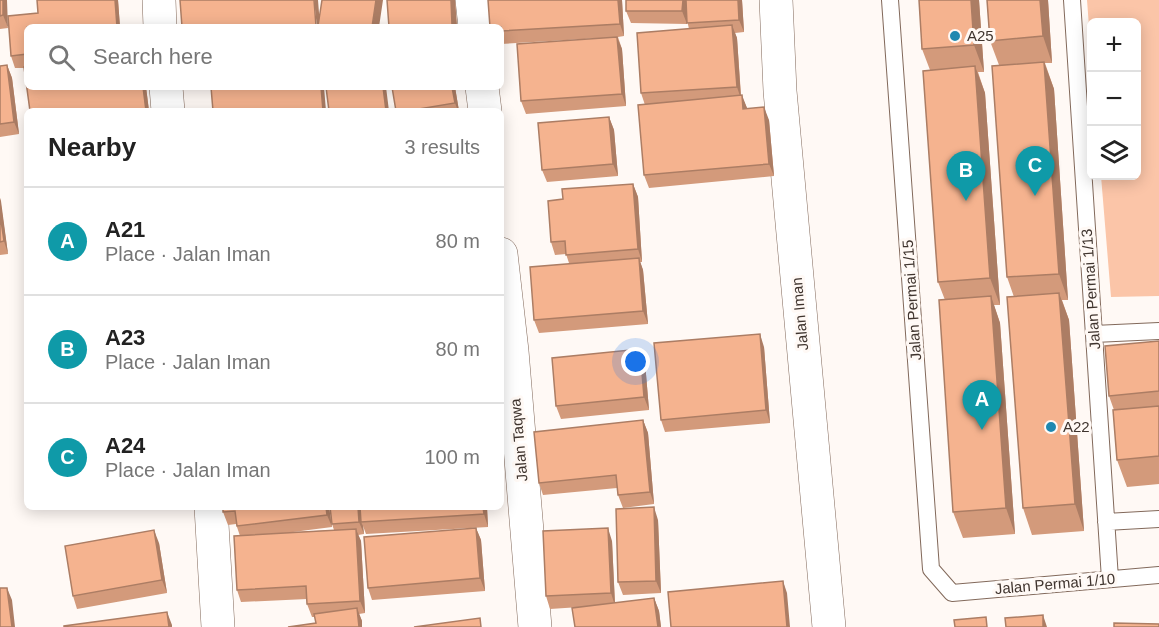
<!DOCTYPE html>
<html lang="en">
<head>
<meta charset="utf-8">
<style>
  body { margin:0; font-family:Helvetica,sans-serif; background:#f2f2f2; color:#222 }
  .controls { position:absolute; right:18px; top:18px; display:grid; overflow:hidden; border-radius:9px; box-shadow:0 3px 15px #0003 }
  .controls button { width:54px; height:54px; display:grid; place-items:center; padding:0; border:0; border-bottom:2px solid #e0e0e0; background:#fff; color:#222; font:30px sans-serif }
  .you { position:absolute; left:636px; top:362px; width:21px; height:21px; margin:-15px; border:4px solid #fff; border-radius:50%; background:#1a73e8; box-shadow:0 0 0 9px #1a73e833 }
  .badge { display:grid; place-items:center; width:39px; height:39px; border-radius:50%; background:#1f88b0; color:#fff; font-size:20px; font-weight:700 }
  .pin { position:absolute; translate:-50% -50px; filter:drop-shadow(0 2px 3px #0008) }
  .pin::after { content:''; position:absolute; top:32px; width:21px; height:18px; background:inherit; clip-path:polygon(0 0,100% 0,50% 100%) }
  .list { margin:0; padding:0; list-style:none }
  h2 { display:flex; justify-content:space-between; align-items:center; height:78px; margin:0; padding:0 24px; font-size:26px }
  h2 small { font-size:20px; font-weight:400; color:#767676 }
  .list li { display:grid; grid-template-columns:39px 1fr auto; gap:18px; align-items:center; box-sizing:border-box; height:108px; padding:0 24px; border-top:2px solid #e0e0e0 }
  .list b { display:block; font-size:22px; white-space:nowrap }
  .list p { margin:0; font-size:20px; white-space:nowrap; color:#767676 }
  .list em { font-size:20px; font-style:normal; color:#767676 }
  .icon { flex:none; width:33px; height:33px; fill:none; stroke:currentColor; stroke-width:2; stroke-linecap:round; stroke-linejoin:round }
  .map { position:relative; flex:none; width:1159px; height:627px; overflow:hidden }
  .search { position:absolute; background:#fff; box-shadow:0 3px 15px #0003; left:24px; top:24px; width:480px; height:66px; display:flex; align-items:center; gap:15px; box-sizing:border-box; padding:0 21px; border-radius:9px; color:#767676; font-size:22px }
  .panel { position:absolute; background:#fff; box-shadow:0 3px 15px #0003; left:24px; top:108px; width:480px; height:402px; border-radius:9px }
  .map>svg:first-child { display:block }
  .park { fill:#fbc5a8 }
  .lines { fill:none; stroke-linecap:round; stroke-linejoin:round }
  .service-casing { stroke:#82695b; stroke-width:18 }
  .minor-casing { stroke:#82695b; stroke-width:34 }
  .service { stroke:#fff; stroke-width:16 }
  .minor { stroke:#fff; stroke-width:33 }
  .wall { fill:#d39a7b }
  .shaded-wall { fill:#ac7d64 }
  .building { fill:#f5b38f; stroke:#ac7d64; stroke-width:1.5 }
  .poi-dot { fill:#1f88b0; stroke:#fff9f5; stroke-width:2 }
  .labels { text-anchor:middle; stroke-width:6; stroke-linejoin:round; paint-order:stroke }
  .poi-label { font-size:15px; fill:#3f342e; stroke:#fff9f5; text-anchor:start }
  .street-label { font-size:15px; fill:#3f342e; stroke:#fff9f5 }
</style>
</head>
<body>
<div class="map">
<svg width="1159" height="627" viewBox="0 0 1159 627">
  <rect width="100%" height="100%" fill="#fff9f5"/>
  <path class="park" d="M1087 0H1159V296L1111 297 1101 176H1136V22H1092L1091 53Z"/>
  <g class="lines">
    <g class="service-casing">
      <path id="service" d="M890 0 931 569 952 593 1159 575
        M1072 0 1110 579
        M1094 334 1159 331
        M1106 522 1159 519"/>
    </g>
    <g class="minor-casing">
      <path id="minor" d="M159 0 160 27
        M472 0 475 27
        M776 0 780 91 829 627
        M166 87 168 111
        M482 87 485 111
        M501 254 512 351 535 627
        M211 507 218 627"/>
    </g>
    <use href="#service" class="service"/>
    <use href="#minor" class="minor"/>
  </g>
  <path class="wall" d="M0 0 8 28 0 29Z
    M37 0H118L120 27H27V87H146L149 111H30L24 68H15L11 56 8 16 38 13Z
    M455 0 457 27H389Z
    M622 0 624 36 618 37 622 49 626 106 526 114 521 101 601 38 501 44V27Z
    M626 0H742L744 32 735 33 737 38 741 95 747 108 769 120 774 176 649 188 644 175 645 105 641 93 689 29 687 20V24L631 23 626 11Z
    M919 0H979L984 72H978L985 93 1000 305H994L1000 323 1015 534 963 538 953 512 945 300 938 282 930 70 922 49Z
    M987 0H1048L1052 63H1045L1054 89 1068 300H1062L1069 320 1084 531 1032 535 1023 508 1014 297 1007 277 999 65 990 41Z
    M7 65 12 78 19 134 0 137V66Z
    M455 87 459 111H396Z
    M609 117 614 130 618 176 547 182 542 170Z
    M633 184 638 197 642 262H640L643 270 648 324 539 333 534 320 569 263 566 254 555 255 551 242 563 199Z
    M0 198 8 254 0 255Z
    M1159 341V484L1127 487 1117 460 1114 410 1109 396Z
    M764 347 770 423 665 432 661 420Z
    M640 349 645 362 649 410 561 419 556 406Z
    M643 420 648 433 654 504 623 508 618 495 617 488 543 495 539 483Z
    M223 507H329L332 527 293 532 334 530 332 524 330 507H487L488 527 366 534 363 526 364 534 358 535 361 541 365 613 359 614 362 621V627H288L316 623 315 617H312L307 604V599L241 602 237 590 240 536 236 524 228 525 223 512Z
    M658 520 661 593 623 595 618 582Z
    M476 528 481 540 485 591 372 600 368 588Z
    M612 541 615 603 654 598 659 611 661 627H575L580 607 550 609 546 596Z
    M159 543 167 593 77 609 73 596Z"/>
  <path class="shaded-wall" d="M3 0H7L8 28 3 15Z
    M115 0H118L120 27H117Z
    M314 0H318L320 26H318L319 27H317Z
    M376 0H383L379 27H372Z
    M451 0H455L457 27H453L452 25Z
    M618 0H622L624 36 620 24Z
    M683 0H687V24L682 11Z
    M738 0H742L744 32 739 20Z
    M971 0H979L984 72 974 45Z
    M1040 0H1048L1052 63 1043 36Z
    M732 25 737 38 741 99 737 87Z
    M617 37 622 49 626 106 622 94Z
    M1044 62 1054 89 1068 300 1059 274Z
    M7 65 12 78 19 134 14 122Z
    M975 66 985 93 1000 305 990 278Z
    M143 87H146L149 111H146Z
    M321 87H324L326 111H323Z
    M383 87H386L389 111H386Z
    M452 87H455L459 111H458L455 103Z
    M742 95 747 108 748 121 743 109Z
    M764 107 769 120 774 176 769 164Z
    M609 117 614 130 618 176 613 164Z
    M633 184 638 197 642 262 638 249Z
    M0 198 1 201 8 254 4 241 0 214Z
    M639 258 643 270 648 324 643 311Z
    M1059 293 1069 320 1084 531 1075 504Z
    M991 296 1000 323 1015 534 1006 508Z
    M760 334 764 347 770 423 766 410Z
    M640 349 645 362 649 410 644 397Z
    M643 420 648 433 654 504 650 492Z
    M326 507H329L332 527 327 515Z
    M358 507H361V522L363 526 364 534 359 522Z
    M483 507H487L488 527 484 514Z
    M654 507 658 520 661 593 656 581Z
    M476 528 481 540 485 591 480 578Z
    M608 528 612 541 615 606 611 593Z
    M356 529 361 541 365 613 360 601Z
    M154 530 159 543 167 593 162 580Z
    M783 581 787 593 790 627H787Z
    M7 588 12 600 15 627H12Z
    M654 598 659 611 661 627H658Z
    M357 608 362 621V627H359Z
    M167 612 172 625V627H169Z
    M1043 615 1047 627H1043Z"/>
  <path class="building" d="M0 0H3V15L0 16Z
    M37 0H115L117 27H27V54L11 56 8 16 38 13Z
    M180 0H314L316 26 305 27H182Z
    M322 0H376L372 27H326L318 26Z
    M387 0H451L452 25 417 27H389Z
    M488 0H618L620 24 501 31V27H490Z
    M626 0H683L682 11H626Z
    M686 0H738L739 20 687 23Z
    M919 0H971L974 45 922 49Z
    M987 0H1040L1043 36 990 41Z
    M732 25 737 87 641 93 637 33Z
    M617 37 622 94 521 101 517 44Z
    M1044 62 1059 274 1007 277 992 66Z
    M7 65 14 122 0 124V66Z
    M975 66 990 278 938 282 923 71Z
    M24 67H27V87H143L146 111H30Z
    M211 87H321L323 111H213Z
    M326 87H383L386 111H329Z
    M392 87H452L455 103 407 111H396Z
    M742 95 743 109 764 107 769 164 644 175 638 105Z
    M609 117 613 164 542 170 538 123Z
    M633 184 638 249 566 255 565 241 551 242 548 201 563 199 562 189Z
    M0 214 4 241 0 242Z
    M639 258 643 311 534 320 530 267Z
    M1059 293 1075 504 1023 508 1007 297Z
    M991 296 1006 508 953 512 939 300Z
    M760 334 766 410 661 420 654 343Z
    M1159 341V391L1109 396 1105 346Z
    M640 349 644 397 556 406 552 358Z
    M1159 406V456L1117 460 1113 410Z
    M643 420 650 492 618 495 616 475 539 483 534 432Z
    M223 507H326L327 515 237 526 235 511 223 512Z
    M330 507H358L359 522 332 524Z
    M360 507H483L484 514 361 522Z
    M654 507 656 581 618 582 616 509Z
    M476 528 480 578 368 588 364 537Z
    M608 528 611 593 546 596 543 531Z
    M356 529 360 601 307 604 306 586 237 590 234 536Z
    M154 530 162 580 73 596 65 546Z
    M783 581 787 627H671L668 592Z
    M0 588H7L12 627H0Z
    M654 598 658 627H575L572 608Z
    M357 608 359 627H288L316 623 314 614Z
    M167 612 169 627H64V626Z
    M1043 615V627H1006L1005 618Z
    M986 617 987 627H955L954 620Z
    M480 618 481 627H414Z
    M1114 623 1159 624V627H1114Z"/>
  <g class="poi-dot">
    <circle cx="955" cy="36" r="6"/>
    <circle cx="1051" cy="427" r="6"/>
  </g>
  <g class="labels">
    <g class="poi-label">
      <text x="967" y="41">A25</text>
      <text x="1063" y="432">A22</text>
    </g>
    <g class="street-label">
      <text transform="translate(1091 289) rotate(-94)" y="5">Jalan Permai 1/13</text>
      <text transform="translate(912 300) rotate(-94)" y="5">Jalan Permai 1/15</text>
      <text transform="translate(800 314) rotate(-95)" y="5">Jalan Iman</text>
      <text transform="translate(519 440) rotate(-95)" y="5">Jalan Taqwa</text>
      <text transform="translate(1055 584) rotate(-5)" y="5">Jalan Permai 1/10</text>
    </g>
  </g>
</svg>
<div class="controls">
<button>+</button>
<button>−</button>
<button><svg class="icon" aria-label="layers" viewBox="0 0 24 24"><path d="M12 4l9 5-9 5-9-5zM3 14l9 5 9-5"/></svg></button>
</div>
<div class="you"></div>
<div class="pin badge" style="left:982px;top:430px;background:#0f9aa8">A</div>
<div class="pin badge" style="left:966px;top:201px;background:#0f9aa8">B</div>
<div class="pin badge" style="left:1035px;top:196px;background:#0f9aa8">C</div>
<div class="search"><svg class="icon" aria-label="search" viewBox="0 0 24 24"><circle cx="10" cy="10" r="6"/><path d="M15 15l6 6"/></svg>Search here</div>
<section class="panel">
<h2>Nearby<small>3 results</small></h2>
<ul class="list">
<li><span class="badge" style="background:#0f9aa8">A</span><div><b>A21</b><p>Place · Jalan Iman</p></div><em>80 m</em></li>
<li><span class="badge" style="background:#0f9aa8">B</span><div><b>A23</b><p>Place · Jalan Iman</p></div><em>80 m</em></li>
<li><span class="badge" style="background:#0f9aa8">C</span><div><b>A24</b><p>Place · Jalan Iman</p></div><em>100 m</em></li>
</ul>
</section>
</div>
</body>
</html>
